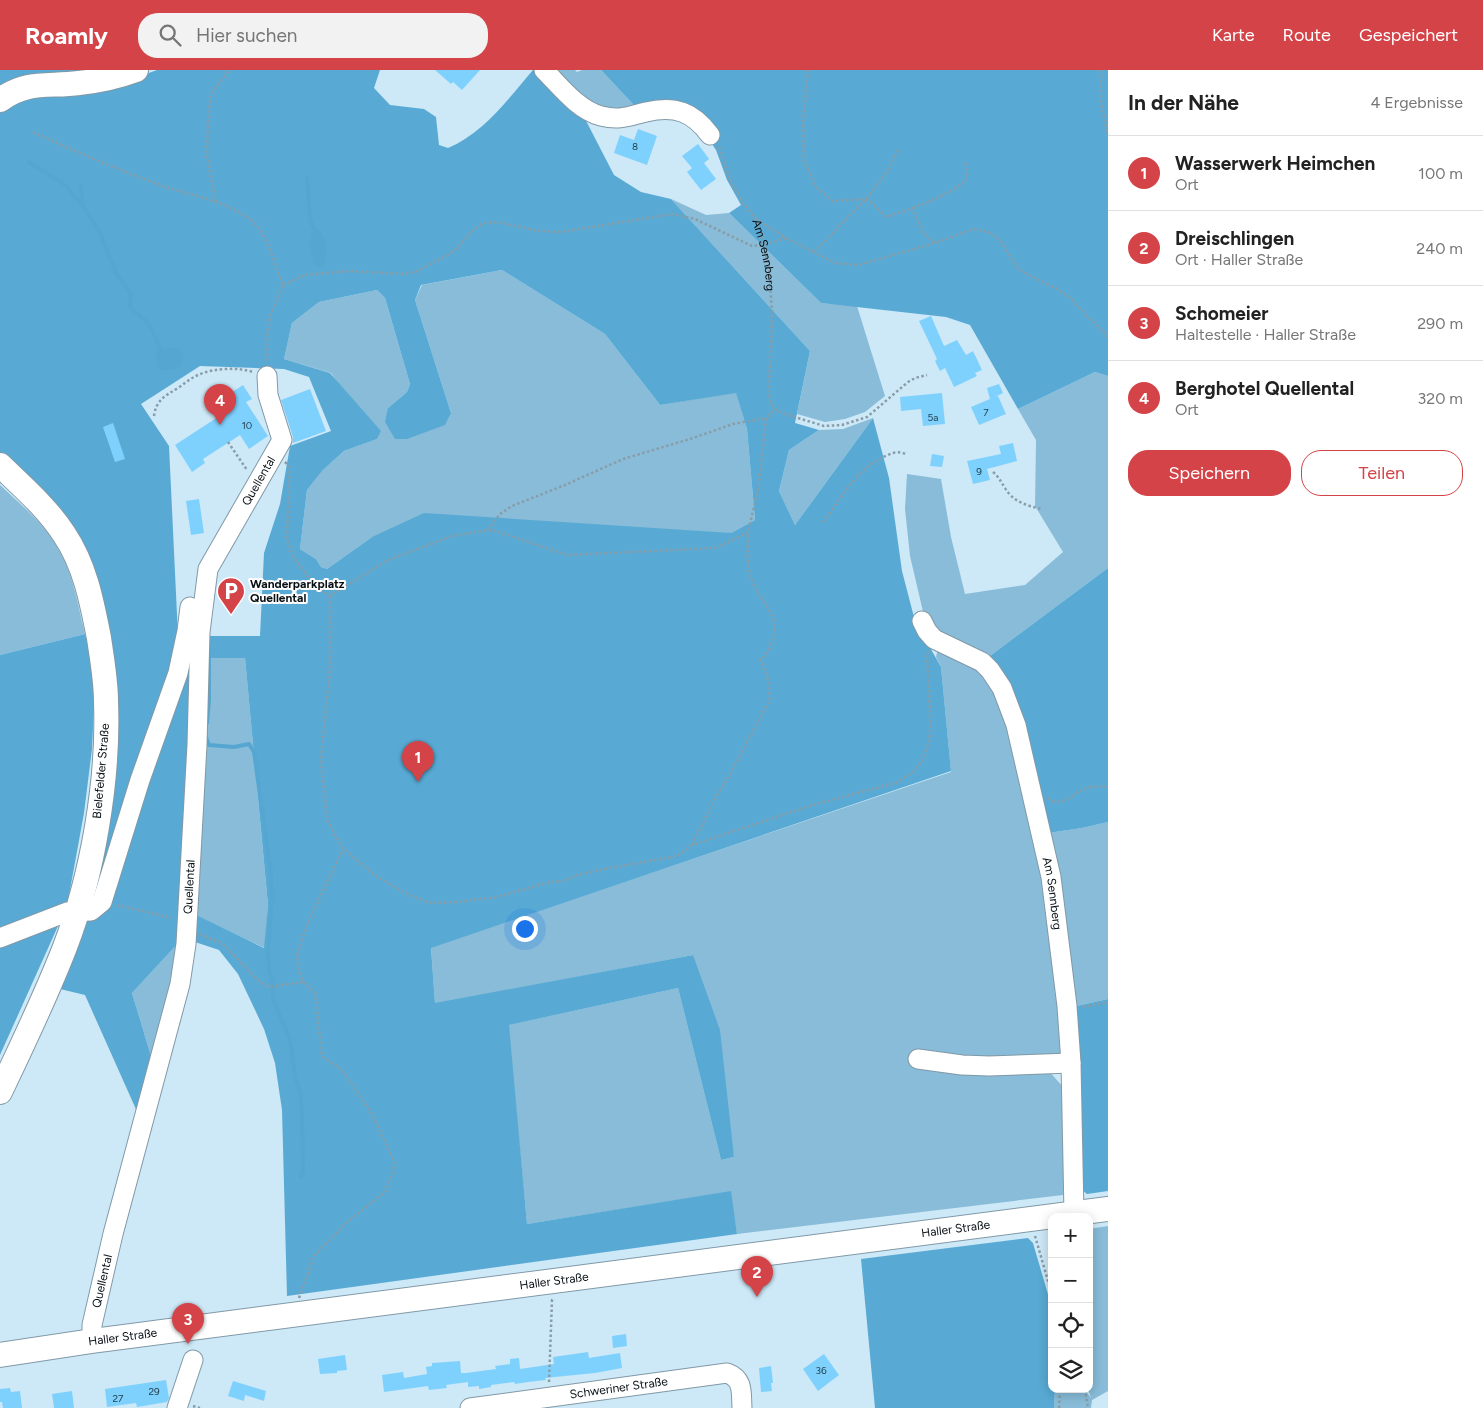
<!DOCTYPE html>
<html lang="de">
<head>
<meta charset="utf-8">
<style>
  body { margin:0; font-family:Figtree,sans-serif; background:#f2f2f2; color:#222 }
  .controls { position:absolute; right:15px; bottom:15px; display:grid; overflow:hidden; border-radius:10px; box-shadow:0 2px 12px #0003 }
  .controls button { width:45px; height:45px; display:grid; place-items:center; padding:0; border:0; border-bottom:1px solid #e0e0e0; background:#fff; color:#222; font:25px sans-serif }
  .you { position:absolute; left:524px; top:858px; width:18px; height:18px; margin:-12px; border:4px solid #fff; border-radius:50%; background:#1a73e8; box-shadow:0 0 0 8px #1a73e833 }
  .badge { display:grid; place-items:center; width:32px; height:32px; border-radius:50%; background:#d34347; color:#fff; font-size:16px; font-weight:700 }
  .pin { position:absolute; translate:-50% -41px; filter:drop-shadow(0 1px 2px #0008) }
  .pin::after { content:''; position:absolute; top:26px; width:18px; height:15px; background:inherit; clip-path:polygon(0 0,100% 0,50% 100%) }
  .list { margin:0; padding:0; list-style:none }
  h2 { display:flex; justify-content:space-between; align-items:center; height:65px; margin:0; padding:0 20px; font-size:21px }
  h2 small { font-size:16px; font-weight:400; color:#767676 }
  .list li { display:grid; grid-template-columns:32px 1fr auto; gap:15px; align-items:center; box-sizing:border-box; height:75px; padding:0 20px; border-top:1px solid #e0e0e0 }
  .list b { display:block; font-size:19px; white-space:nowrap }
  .list p { margin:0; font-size:16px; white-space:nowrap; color:#767676 }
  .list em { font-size:16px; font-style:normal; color:#767676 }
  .actions { display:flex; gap:10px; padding:15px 20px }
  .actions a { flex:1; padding:11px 0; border:1px solid #d34347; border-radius:20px; text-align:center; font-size:18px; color:#d34347 }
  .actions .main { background:#d34347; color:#fff }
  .icon { flex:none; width:28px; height:28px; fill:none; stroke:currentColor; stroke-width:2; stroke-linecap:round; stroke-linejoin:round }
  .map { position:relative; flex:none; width:1108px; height:1338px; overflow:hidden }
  header { display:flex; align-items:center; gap:30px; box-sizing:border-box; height:70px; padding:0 25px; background:#d34347; color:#fff }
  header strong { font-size:24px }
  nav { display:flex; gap:28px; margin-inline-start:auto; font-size:18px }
  .search { width:350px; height:45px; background:#f2f2f2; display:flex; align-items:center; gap:12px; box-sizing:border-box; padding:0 18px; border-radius:20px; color:#767676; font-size:19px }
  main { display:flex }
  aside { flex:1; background:#fff }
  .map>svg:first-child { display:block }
  .green { fill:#88bcd8 }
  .forest { fill:#58aad4; fill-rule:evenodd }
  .water { fill:#55a7d1 }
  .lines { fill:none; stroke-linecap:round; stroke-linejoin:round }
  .stream { stroke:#55a7d1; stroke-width:4 }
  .building { fill:#7fd1fd }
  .minor-casing { stroke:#8099a7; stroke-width:21 }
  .major-casing { stroke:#8099a7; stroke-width:26 }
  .path { stroke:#889da8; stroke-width:2.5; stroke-dasharray:2.5 2.5; stroke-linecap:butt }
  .minor { stroke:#fff; stroke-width:19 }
  .major { stroke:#fff; stroke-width:24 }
  .labels { text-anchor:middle; stroke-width:4; stroke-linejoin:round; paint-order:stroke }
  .number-label { font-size:10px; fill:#25404f }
  .street-label { font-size:12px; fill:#071015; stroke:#fff }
  .poi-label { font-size:12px; font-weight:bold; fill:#071015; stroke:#fff; text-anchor:start }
</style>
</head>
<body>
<header>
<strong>Roamly</strong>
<div class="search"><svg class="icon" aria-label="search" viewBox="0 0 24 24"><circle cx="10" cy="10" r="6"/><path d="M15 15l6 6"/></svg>Hier suchen</div>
<nav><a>Karte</a><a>Route</a><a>Gespeichert</a></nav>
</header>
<main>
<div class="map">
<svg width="1108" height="1338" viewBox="0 0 1108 1338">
  <rect width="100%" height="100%" fill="#cde8f7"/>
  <path class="green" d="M556 0H575L577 2 582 0H601L645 47 582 43Z
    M671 129 706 145 729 143 821 233 857 236 885 326 865 342 845 349 825 352 797 344 810 281Z
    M502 200 605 264 660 335 736 322 747 359 755 450 731 463 372 467 327 499 321 497 316 489 300 479 307 420 323 400 344 381 377 369 331 303 284 289 292 253 319 232 377 220 385 228 410 314 407 322 388 338 451 343 415 230 422 215Z
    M1095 302 1108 306V498L990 586 936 562 925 550 910 486 905 439 907 404 941 409 951 467 965 524 1025 515 1063 482 1035 436 1036 370 1018 339Z
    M873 348 795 455 779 421 789 380 819 360 843 359Z
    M0 415C21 435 47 456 60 482 74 507 78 536 85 564L0 585Z
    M938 578 981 596 998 618 1045 808 1065 985 1048 1000 1063 1017V1125L737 1164 730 1122 527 1154 508 955 678 918 721 1090 734 1087 693 885 435 934 431 877 951 702 941 597 936 587Z
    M204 588H245L268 835 265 878 198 847Z
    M1108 752V929L1072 937 1048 763 1082 758Z
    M183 868 154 996 132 923Z
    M1108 1156V1321L1092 1330 1091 1338H1054L1055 1319H1084L1091 1328 1088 1319H1089V1159Z"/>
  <path class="forest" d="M0 0H118L0 22Z
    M157 0H380L374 18 390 35 424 39 436 47 439 75 448 78C484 63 508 29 533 0H556L582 43 614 105 641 122 671 129 810 281 795 353 819 360 789 380 779 421 795 455 873 348 889 408 902 501 915 551 941 597 951 701 431 878 435 933 693 885 720 960 734 1087 721 1090 678 918 509 955 527 1154 731 1121 737 1164 287 1226 282 1040 275 993 264 959 238 904 219 880 183 868 132 923 154 996 139 1046 85 925 56 918 104 748 99 524 5 387 0 382V41L10 32 116 15ZM502 200 605 264 660 335 736 323 747 359 755 450 731 463 424 443 372 467 327 499 321 497 316 489 300 479 307 420 323 400 344 381 377 369 381 361 330 303 284 289 292 253 319 232 377 220 385 228 410 314 407 322 388 338 385 352 395 369H407L445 355 451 343 415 230 421 215ZM200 296 284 299 309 307 331 361 290 376 280 434 264 483 260 566H178L169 376 141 334ZM204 588H245L268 835 264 878 198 846Z
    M601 0H1108V306L1095 302 1018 339 970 255 946 247 821 233 729 143 741 135 727 110 716 80 704 62 684 47H645Z
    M1108 498V752L1082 758 1048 763 1014 629 990 586Z
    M85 564 92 594 94 636 92 679 84 743 67 836 0 985V585Z
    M1108 929V1121L1087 1124 1080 1118 1072 937Z
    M1028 1168 1033 1173 1052 1238V1319H1055L1054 1338H875L861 1189Z"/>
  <path class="water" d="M319 160C327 167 329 187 323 195L316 197C311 192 309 171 311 164Z
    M159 278H179L184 287 181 296 171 300H159L155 286Z"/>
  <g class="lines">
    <path class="stream" d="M29 92 64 114 82 135 100 163 116 203 131 224 130 237 149 254 161 280
      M307 107 310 149 315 161
      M81 115 82 135
      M207 653 209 630V581
      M205 665 209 675 234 677 249 674 254 682 271 803 272 829 268 880 269 901 273 914 272 922 274 932 290 969 295 1006 300 1022 302 1046 303 1101 301 1107"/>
  </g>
  <path class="building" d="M435 0H480L462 20 453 12 451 14Z
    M638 59 657 66 647 95 614 83 620 65 634 70Z
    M698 74 709 89 704 93 716 109 701 120 687 102 692 98 682 86Z
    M931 246 944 276 957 270 966 285 973 281 982 300 975 303 977 306 954 317 945 298 940 301 935 291 937 289 919 251Z
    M999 314 1003 323 995 327 998 326 1006 344 979 355 971 337 990 329 987 318Z
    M243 315 252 329 246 332 268 366 249 379 240 365 203 389 205 393 192 402 175 375 221 345 214 334Z
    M310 319 326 361 293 373V367L281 330Z
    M942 323 945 354 923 356 921 339 901 341 900 327Z
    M113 353 125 389 115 392 103 357Z
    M1013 373 1017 391 987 399 990 410 973 414 967 391 1001 384 999 376Z
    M932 384 944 386 942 397 930 396Z
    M199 429 204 463 191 465 186 431Z
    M626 1264 627 1276 613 1278 612 1266Z
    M588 1282 589 1288 620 1283 622 1298 595 1303 545 1308 546 1310 528 1312 515 1314 514 1312 491 1315V1317L479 1319V1316L468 1317V1312L446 1315 447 1318 429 1320 428 1316 384 1322 382 1305 403 1302 404 1308 427 1304 426 1297 432 1296V1293L460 1291 461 1303H466L496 1299 495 1296 510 1294V1289L519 1288 520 1299 554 1294 553 1287Z
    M824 1284 839 1305 818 1321 803 1299Z
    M345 1285 347 1300 337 1301V1303L320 1304 318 1289Z
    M771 1296 773 1313H771L772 1321 761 1322 759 1298Z
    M166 1310 169 1328 167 1332 137 1337 136 1333 107 1337 105 1319Z
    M233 1311 266 1321 264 1331 245 1325 244 1331 228 1326Z
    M10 1318 11 1322 20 1321 22 1338H3L2 1332H0V1319Z
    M72 1321 74 1338H54L52 1324Z"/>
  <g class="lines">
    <g class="minor-casing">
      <g id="minor">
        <path d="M544 0C560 16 578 40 601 46 620 51 629 46 646 42 675 35 693 42 710 65"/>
        <path id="s2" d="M922 551 927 561 934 569 982 592 990 600 1002 618 1016 655 1051 807 1067 936 1071 993 1074 1144"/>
        <path d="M0 868 67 842 91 841 102 832 140 710 178 603 187 561 190 537"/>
        <path d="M918 989 962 995 989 996 1071 993"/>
        <path id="s3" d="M92 1271V1255L113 1164 180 914 186 874 197 675 200 562 208 499 282 370 268 325 267 306"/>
        <path d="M177 1338 193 1290"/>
        <path id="s4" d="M470 1338 727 1303C744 1309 741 1323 742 1338"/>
      </g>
    </g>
    <g class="major-casing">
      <g id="major">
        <path d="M0 30C27 10 48 17 79 13 99 11 117 7 136 0"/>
        <path d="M0 395C23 417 47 438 64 464 85 495 92 532 99 568 102 589 106 610 106 632 109 709 93 804 65 877 46 926 23 974 0 1022"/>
        <path id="s5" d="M0 1285 92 1271 1108 1139"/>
      </g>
    </g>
    <g class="path">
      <path d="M808 0 803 50 804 92 817 118 832 131 866 129 872 133 886 147 913 138 923 162 935 173"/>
      <path d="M1100 0 1101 34 1108 65"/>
      <path d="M33 62C76 82 119 100 163 116 193 126 226 131 251 150 267 162 275 197 283 215L270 246 267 264V292"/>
      <path id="s1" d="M719 77 730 110 743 133 756 149 764 175 769 199 772 242 771 282 768 321 771 332 775 339 785 344 824 356 842 355 867 347 908 312 915 308 927 305"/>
      <path d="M216 132 207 86 208 49 211 24 229 0"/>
      <path d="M913 138C925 133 963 119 967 107 968 103 966 97 965 92"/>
      <path d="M756 149 786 168 835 193 858 195 935 173 968 161 975 159 991 163 1000 170 1016 196 1023 202 1059 220 1070 228 1108 267"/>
      <path d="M814 182 866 129 886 103 899 78"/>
      <path d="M283 215 305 205 348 201 404 204 415 202 448 185 456 179 474 159 484 153 497 152 539 161 561 162 672 144 695 149 752 176 764 175 786 168"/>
      <path d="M154 346C156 330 165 326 178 318 185 313 191 308 198 305 213 298 238 297 253 302"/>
      <path d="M228 372 247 400"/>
      <path d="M285 392 288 395 289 405 287 469 293 486 314 515 330 526 386 491 452 466 488 460 496 461 567 485 716 478 748 462 758 420 766 348 775 339"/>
      <path d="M993 402C999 407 1001 412 1005 418 1013 432 1028 436 1042 439"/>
      <path d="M823 452C842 427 857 397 888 385 894 382 901 381 907 385"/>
      <path d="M488 460 500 444 512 436 565 415 623 389 690 369 733 354 766 348"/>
      <path d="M330 526V599L321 689 327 750 343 779 376 806 409 825 430 833 459 832 478 829 493 828 550 812 564 811 577 805 604 799 677 786 692 775 809 736 898 712 913 702 922 692 929 672 931 659 927 585 928 581"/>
      <path d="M1048 728C1061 739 1072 724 1084 719 1091 716 1100 716 1108 717"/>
      <path d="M692 775 717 725 729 706 770 629 767 603 760 589C766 586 769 581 771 574 785 546 758 532 751 508 746 493 748 478 748 462"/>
      <path d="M117 835 172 848"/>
      <path d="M200 864 223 874 260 912 269 917 303 912"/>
      <path d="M1083 937 1108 932"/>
      <path d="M1035 1166 1052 1225"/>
      <path d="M299 1228 314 1186 345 1154 386 1121 395 1094 371 1042 341 999 322 986 315 923 303 912 299 902 297 885 307 854 343 779"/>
      <path d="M549 1312 552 1230H555"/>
      <path d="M1085 1319 1088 1338"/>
      <path d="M193 1336 200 1338"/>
      <path d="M1059 1338 1060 1319"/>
    </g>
    <use href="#minor" class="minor"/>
    <use href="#major" class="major"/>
  </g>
  <defs>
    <g id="parking-pin" transform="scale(1.4375)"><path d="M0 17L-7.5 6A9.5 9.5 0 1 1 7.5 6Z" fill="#d34347" stroke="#fff"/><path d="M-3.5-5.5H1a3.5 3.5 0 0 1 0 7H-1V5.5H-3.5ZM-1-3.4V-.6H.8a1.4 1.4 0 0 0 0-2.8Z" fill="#fff"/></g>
  </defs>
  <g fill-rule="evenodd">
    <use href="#parking-pin" x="231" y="521"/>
  </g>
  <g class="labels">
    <g class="number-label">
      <text x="635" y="80">8</text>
      <text x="986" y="346">7</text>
      <text x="933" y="351">5a</text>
      <text x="247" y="359">10</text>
      <text x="979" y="405">9</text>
      <text x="821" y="1304">36</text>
      <text x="154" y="1325">29</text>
      <text x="118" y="1332">27</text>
    </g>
    <g class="street-label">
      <text dy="4" stroke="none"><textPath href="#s1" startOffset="119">Am Sennberg</textPath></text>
      <text dy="4" stroke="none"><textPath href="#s3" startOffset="886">Quellental</textPath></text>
      <text transform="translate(101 701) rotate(-85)" y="4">Bielefelder Straße</text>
      <text dy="4" stroke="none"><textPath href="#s3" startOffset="466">Quellental</textPath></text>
      <text dy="4" stroke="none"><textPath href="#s2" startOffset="320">Am Sennberg</textPath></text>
      <text dy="4" stroke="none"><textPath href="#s5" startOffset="964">Haller Straße</textPath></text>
      <text dy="4" stroke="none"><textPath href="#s3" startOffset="61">Quellental</textPath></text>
      <text dy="4" stroke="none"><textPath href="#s5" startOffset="559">Haller Straße</textPath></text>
      <text dy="4" stroke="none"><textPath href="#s5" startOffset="124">Haller Straße</textPath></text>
      <text dy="4" stroke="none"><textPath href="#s4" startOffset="150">Schweriner Straße</textPath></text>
    </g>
    <g class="poi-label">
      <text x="250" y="518">Wanderparkplatz<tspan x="250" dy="14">Quellental</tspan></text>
    </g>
  </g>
</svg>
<div class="controls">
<button>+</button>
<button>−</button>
<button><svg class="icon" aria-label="locate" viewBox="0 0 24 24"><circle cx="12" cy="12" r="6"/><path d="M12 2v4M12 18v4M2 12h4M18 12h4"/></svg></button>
<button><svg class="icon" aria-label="layers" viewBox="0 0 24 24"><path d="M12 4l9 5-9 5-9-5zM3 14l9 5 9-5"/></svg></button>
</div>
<div class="you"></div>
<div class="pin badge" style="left:418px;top:712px">1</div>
<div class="pin badge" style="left:757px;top:1227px">2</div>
<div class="pin badge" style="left:188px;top:1274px">3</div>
<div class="pin badge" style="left:220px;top:355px">4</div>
</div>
<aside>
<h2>In der Nähe<small>4 Ergebnisse</small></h2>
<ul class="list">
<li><span class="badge">1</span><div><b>Wasserwerk Heimchen</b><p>Ort</p></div><em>100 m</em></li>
<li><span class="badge">2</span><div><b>Dreischlingen</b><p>Ort · Haller Straße</p></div><em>240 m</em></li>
<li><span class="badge">3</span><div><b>Schomeier</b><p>Haltestelle · Haller Straße</p></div><em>290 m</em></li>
<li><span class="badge">4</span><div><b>Berghotel Quellental</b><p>Ort</p></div><em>320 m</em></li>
</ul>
<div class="actions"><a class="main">Speichern</a><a>Teilen</a></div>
</aside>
</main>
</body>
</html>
